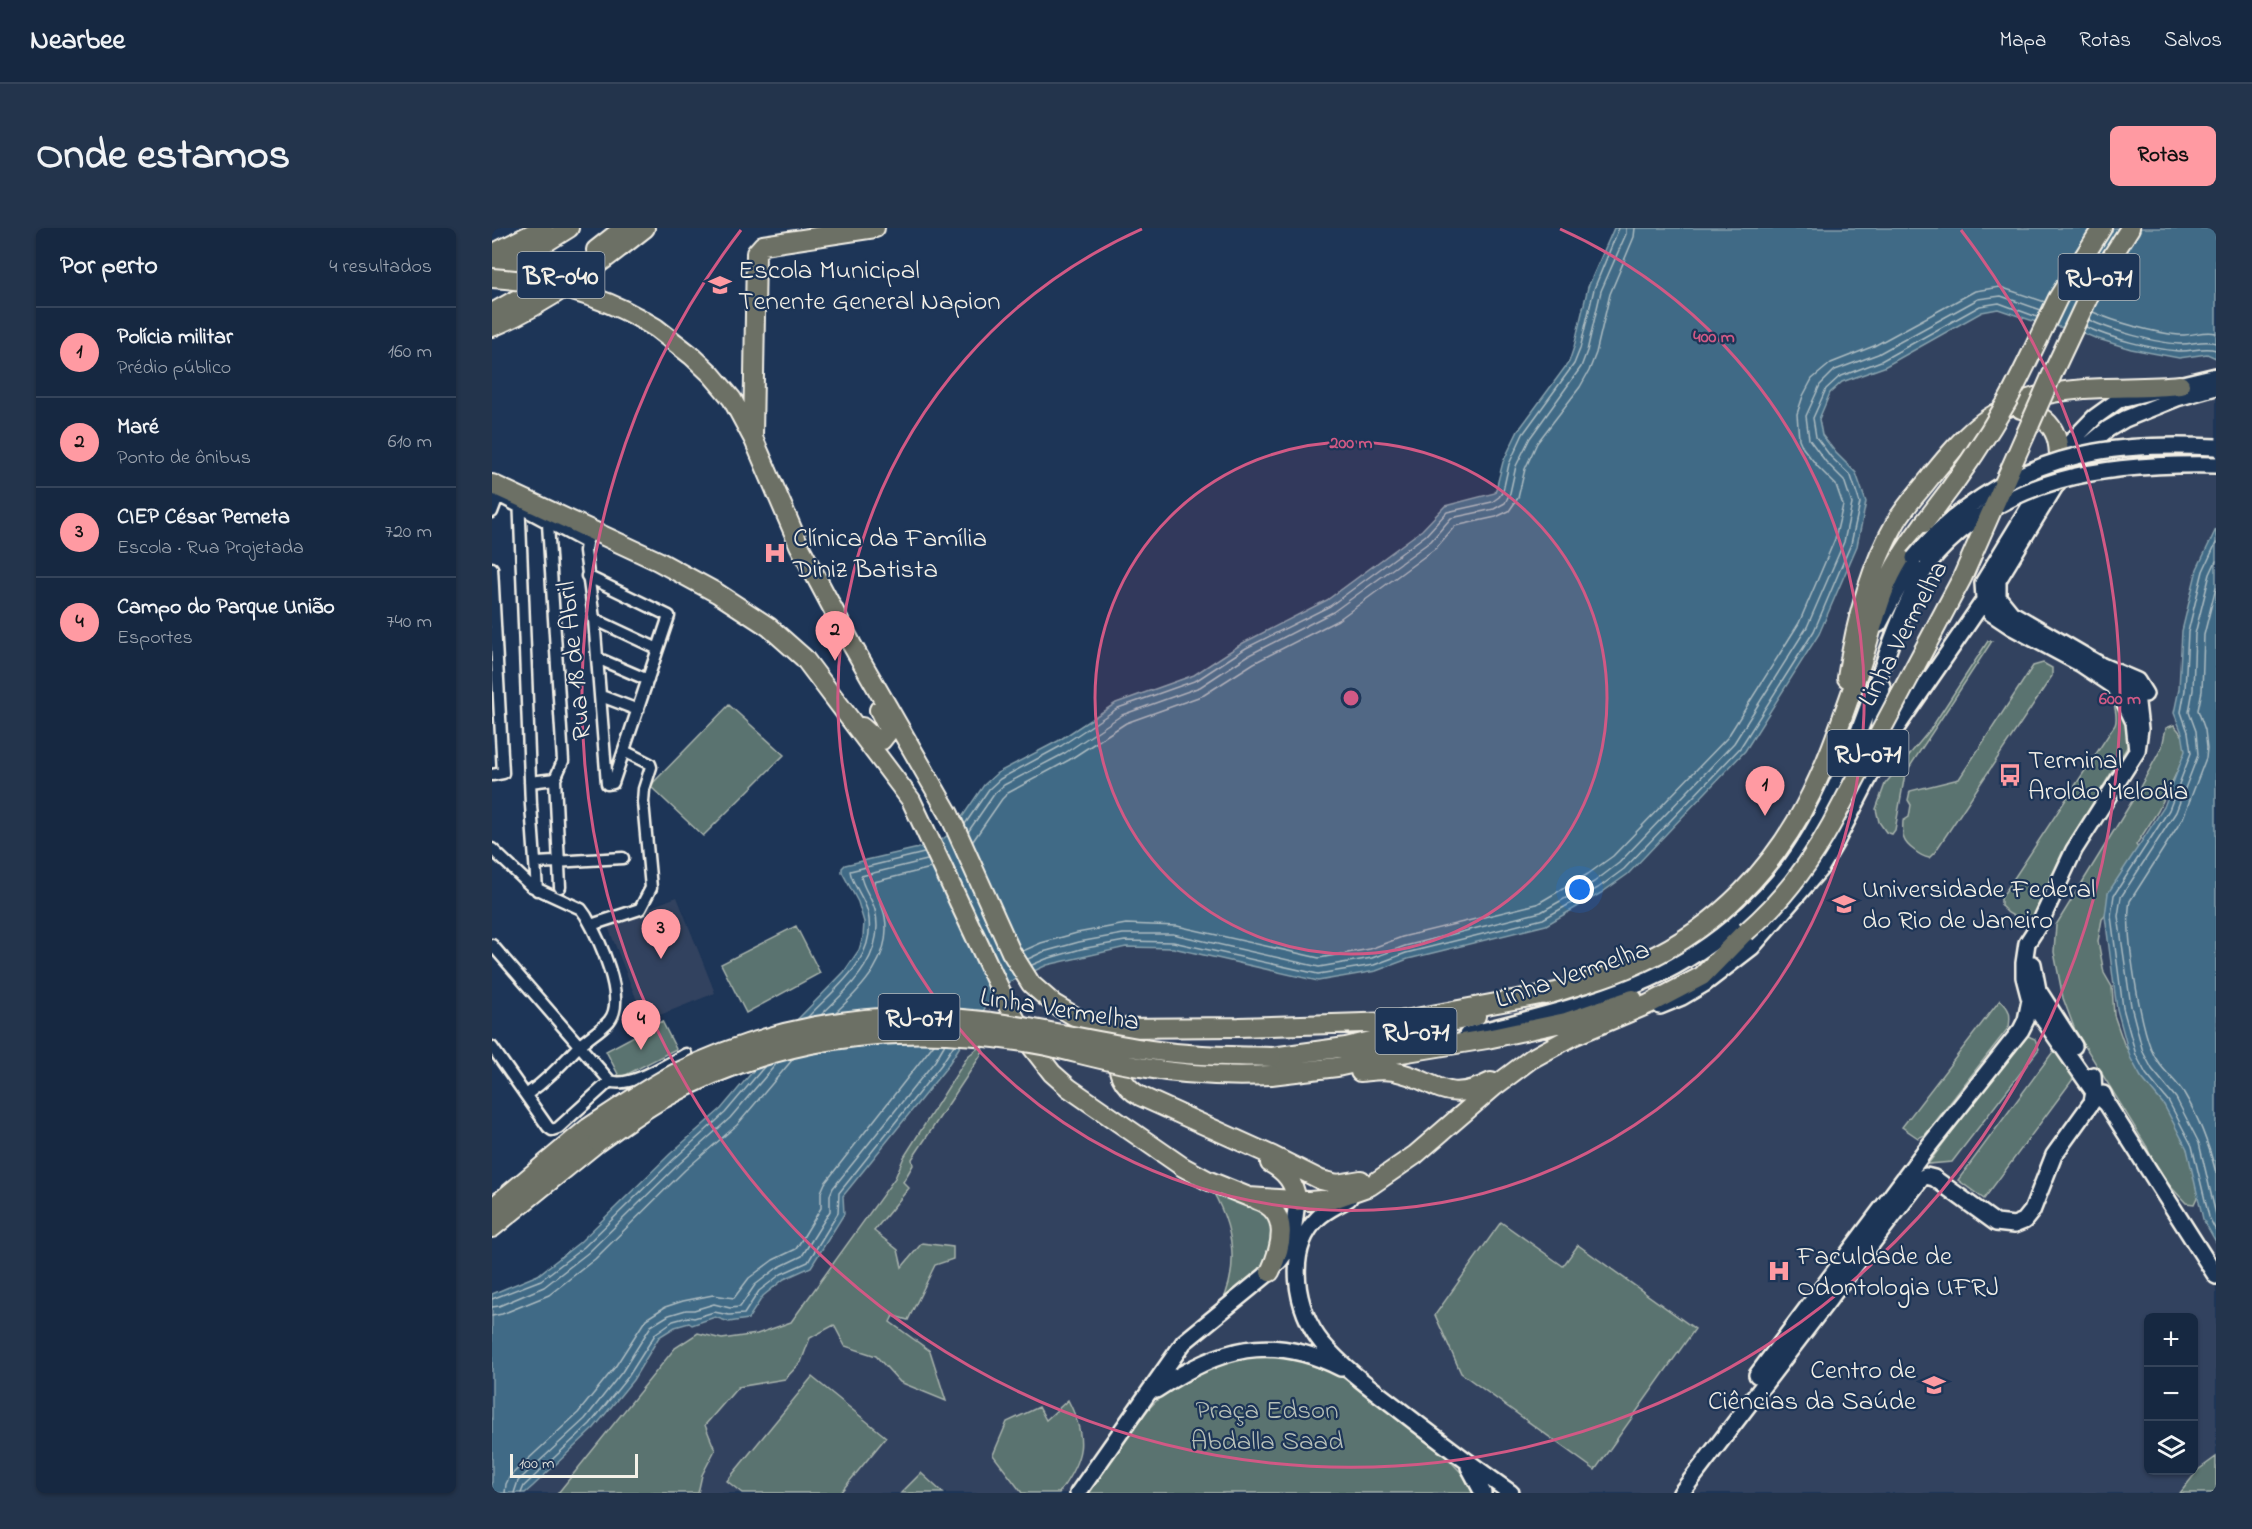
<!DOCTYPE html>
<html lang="pt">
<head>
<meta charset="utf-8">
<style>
  body { margin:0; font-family:"Indie Flower",sans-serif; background:#23344c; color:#f1f3f6 }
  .controls { position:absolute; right:18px; bottom:18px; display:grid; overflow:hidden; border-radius:9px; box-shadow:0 2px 4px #0004 }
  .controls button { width:54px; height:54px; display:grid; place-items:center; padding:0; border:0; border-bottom:2px solid #35445a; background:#162841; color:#f1f3f6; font:30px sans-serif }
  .scale { position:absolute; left:18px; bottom:15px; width:128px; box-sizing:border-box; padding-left:6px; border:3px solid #f4f1e8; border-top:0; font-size:16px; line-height:21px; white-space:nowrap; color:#f4f1e8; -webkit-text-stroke:4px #1d3557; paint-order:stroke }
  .you { position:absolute; left:1088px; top:662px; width:21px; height:21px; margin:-15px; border:4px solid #fff; border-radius:50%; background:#1a73e8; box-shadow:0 0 0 9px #1a73e833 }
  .badge { display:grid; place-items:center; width:39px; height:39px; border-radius:50%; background:#ff9aa2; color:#111; font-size:20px; font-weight:700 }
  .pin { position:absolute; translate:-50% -50px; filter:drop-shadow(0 2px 3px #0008) }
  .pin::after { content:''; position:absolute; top:32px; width:21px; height:18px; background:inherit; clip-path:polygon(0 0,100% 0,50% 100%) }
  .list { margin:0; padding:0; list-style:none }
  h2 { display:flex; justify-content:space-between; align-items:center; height:78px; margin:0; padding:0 24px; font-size:26px }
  h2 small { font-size:20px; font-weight:400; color:#9ea6b1 }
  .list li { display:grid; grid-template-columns:39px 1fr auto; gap:18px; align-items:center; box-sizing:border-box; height:90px; padding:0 24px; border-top:2px solid #35445a }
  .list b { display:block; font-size:22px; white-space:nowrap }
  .list p { margin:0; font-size:20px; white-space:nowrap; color:#9ea6b1 }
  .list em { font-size:20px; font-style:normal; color:#9ea6b1 }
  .icon { flex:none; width:33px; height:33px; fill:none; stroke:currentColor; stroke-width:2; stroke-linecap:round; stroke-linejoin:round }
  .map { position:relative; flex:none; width:1724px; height:1265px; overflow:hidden; border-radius:9px }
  header { display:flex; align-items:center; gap:36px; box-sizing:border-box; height:84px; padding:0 30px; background:#162841; border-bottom:2px solid #35445a }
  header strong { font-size:28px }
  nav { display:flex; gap:33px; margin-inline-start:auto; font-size:21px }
  .intro { display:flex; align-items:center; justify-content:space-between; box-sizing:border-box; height:144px; padding:0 36px }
  h1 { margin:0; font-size:42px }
  .button { padding:15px 27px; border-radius:9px; background:#ff9aa2; color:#111; font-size:21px; font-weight:700 }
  main { display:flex; gap:36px; padding:0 36px }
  aside { flex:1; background:#162841; border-radius:9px; box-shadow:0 2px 4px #0004 }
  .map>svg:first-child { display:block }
  .built { fill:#32425f; fill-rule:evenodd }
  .green { fill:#5a736f; stroke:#a7b2ac; stroke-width:1.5 }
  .water { fill:#406b86; stroke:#88a1ad; stroke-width:1.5 }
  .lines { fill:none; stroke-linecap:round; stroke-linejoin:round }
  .shore { stroke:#acbbc1; stroke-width:1.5 }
  .street-casing { stroke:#f4f1e8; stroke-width:15 }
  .secondary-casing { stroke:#f4f1e8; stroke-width:20 }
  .highway-casing { stroke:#f4f1e8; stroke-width:22 }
  .street { stroke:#1d3557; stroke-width:10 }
  .secondary { stroke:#1d3557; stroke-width:15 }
  .highway { stroke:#6c7065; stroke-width:18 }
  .secondary-bridge-casing { stroke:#f4f1e8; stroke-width:20; stroke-linecap:butt }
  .highway-bridge-casing { stroke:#f4f1e8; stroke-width:22; stroke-linecap:butt }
  .secondary-bridge { stroke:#1d3557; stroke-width:15 }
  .highway-bridge { stroke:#6c7065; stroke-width:18 }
  .ring { fill:none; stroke:#d15985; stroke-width:3 }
  .labels { text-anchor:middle; stroke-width:4.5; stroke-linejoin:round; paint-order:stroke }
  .shield { fill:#1d3557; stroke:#b4b9bc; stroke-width:1.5 }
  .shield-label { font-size:26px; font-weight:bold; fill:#f4f1e8 }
  .poi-label { font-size:27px; fill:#f4f1e8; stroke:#1d3557; text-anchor:start }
  .street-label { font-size:27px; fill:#f4f1e8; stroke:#1d3557 }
  .park-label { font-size:27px; fill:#b6bfb8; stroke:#1d3557 }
  .centre { fill:#d15985; stroke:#1d3557; stroke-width:3 }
  .ring-label { font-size:18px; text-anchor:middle; font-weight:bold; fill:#d15985; stroke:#1d3557; stroke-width:4.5; stroke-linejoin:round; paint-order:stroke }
</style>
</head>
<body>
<header>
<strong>Nearbee</strong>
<nav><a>Mapa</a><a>Rotas</a><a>Salvos</a></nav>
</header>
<div class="intro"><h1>Onde estamos</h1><a class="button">Rotas</a></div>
<main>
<aside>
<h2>Por perto<small>4 resultados</small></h2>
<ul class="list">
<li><span class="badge">1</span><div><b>Polícia militar</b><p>Prédio público</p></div><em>160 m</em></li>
<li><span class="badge">2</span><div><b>Maré</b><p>Ponto de ônibus</p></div><em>610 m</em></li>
<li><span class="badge">3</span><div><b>CIEP César Perneta</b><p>Escola · Rua Projetada</p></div><em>720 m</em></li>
<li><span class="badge">4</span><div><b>Campo do Parque União</b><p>Esportes</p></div><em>740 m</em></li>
</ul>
</aside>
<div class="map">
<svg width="1724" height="1265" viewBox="0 0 1724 1265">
  <rect width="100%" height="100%" fill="#1d3557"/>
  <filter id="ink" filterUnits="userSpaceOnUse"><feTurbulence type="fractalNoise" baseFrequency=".0167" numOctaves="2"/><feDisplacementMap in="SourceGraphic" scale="12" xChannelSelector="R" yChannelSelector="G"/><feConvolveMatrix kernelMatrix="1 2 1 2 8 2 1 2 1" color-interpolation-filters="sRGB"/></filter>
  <g filter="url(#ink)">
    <path class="built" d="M1506 81 1553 97 1582 101 1639 121 1687 130 1715 126 1724 130V301L1705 341 1690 403 1687 461 1682 485 1690 505 1693 523 1672 579 1616 665 1703 955 1711 991 1724 1014V1265H33L102 1200 141 1152 167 1109 183 1099 197 1095 200 1097 223 1089 237 1094 256 1091 271 1068 292 1051 319 1039 352 986 351 969 454 840 504 763 518 754 555 737 634 719 681 720 826 753 884 743 916 731 934 727 1253 523 1327 406 1365 318 1344 225 1330 207 1327 191 1338 165 1350 154 1392 139 1490 84ZM1656 1090H1702V1242H1656Z
      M185 669 223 765 153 793 115 696Z"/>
    <path class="green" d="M1496 413H1500L1413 546 1403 602 1400 606 1394 604 1387 594 1384 581 1393 556 1438 502Z
      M1551 435 1560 440V448L1443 624 1437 630C1431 629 1428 627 1423 623 1410 614 1410 608 1411 593L1417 589 1419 577 1416 572 1418 563 1467 551 1541 438Z
      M1623 469 1636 492 1637 516 1570 625 1539 693 1534 695 1516 685 1509 678V670L1623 497C1627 486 1620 479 1623 469Z
      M237 477 292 527 211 608 158 558Z
      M1682 497 1698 517 1666 583 1644 617 1653 629 1637 663 1610 691 1606 713 1612 745 1620 759 1622 787 1632 816 1645 837 1683 881 1708 963 1702 976 1694 975 1665 944 1655 919 1583 802 1571 770 1562 724 1564 697 1642 570 1670 519 1674 500Z
      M304 698 328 745 254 785 229 736Z
      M1508 772C1518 781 1519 786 1517 799L1433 907 1426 910 1410 899Z
      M170 793 184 821 128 850 114 823Z
      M1536 808 1543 811 1547 821 1460 934 1436 936 1529 810Z
      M490 817 491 824 420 931 421 937 411 954 417 960 382 1003 406 1022 410 1039 430 1015 461 1019V1031L443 1037 416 1092 401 1088 398 1094 438 1123 454 1173 408 1154 384 1128 353 1118 342 1097 318 1110 309 1134 293 1151 246 1159 213 1197 223 1222 210 1247 206 1265H66L183 1120 206 1105 230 1111 265 1106 299 1094 403 950 412 929 476 828Z
      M1566 817 1584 847 1492 971 1466 952Z
      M720 962 778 984 783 1014 772 1038 730 1075C748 1036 740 997 720 962Z
      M1009 994 1071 1038 1086 1017 1203 1101 1103 1242 969 1145 943 1087Z
      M766 1127C789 1129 812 1132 833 1141 858 1151 878 1168 899 1184 931 1208 962 1231 985 1265H593C612 1235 656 1175 684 1156 709 1140 738 1132 766 1127Z
      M320 1149 394 1209 348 1265H250L235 1253Z
      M576 1172C596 1211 592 1230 567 1265H530L501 1227 515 1194 547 1179 554 1192Z
      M1724 1229V1265H1688L1706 1242Z
      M429 1245 451 1265H409Z"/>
    <path class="water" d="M1122 0H1724V130L1715 126 1687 130 1639 121 1603 110 1582 101 1553 97 1506 81 1490 84 1392 139 1350 154 1338 165 1327 191 1330 207 1344 225 1364 245 1374 274 1365 318 1327 406 1253 523 1136 646 1109 665 1054 697 916 731 884 743 826 753 681 720 634 719 555 737 518 754 504 763 454 840 351 968 352 986 319 1039 292 1051 271 1068 256 1091 237 1094 223 1089 200 1097 197 1095 183 1099 167 1109 141 1152 102 1200 41 1258 33 1265H0V1066L46 1047 88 1014 178 926 229 881 300 797 352 744 367 722 371 709 372 694 366 674 350 644V640L353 637 444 616 460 604 492 557 505 545 566 513 624 475 702 447 751 415 835 372 930 302 953 278 1003 265 1011 234 1026 203 1077 134 1082 119 1096 59Z
      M1724 301V1014L1711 991 1695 921 1672 877 1649 849 1638 829 1625 781 1613 688 1616 665 1672 579 1693 523 1690 505 1682 485 1687 461 1690 403 1705 341Z"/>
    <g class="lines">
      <path class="shore" d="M1601 84C1623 94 1662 105 1687 107 1700 108 1711 102 1724 105
        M1597 92C1618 102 1664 115 1687 116 1700 117 1711 111 1724 115
        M1594 99C1618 110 1659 121 1686 123 1700 124 1711 118 1724 122
        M1724 315 1711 343 1696 404 1693 462 1689 484 1696 504 1699 525 1677 582 1622 667 1619 688 1631 780 1644 827 1654 846 1677 874 1700 918 1717 989 1724 1003
        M1724 333 1718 346 1703 406 1701 462 1697 484 1704 503 1706 527 1684 584 1629 669 1626 688 1639 778 1651 824 1660 841 1684 870 1707 915 1724 987
        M1724 359 1712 407 1710 463 1706 482 1713 502 1715 520 1714 530 1691 590 1638 673C1632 703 1648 792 1659 821 1666 839 1682 850 1692 865 1707 890 1717 917 1724 945
        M473 596 497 561 508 551 569 518 626 480 705 452 754 420 838 378 934 307 955 284 1000 274 1007 269 1011 263 1017 236 1031 206 1082 136 1088 121 1102 61 1127 0
        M476 604 503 565 512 557 573 525 630 487 708 459 757 427 841 384 939 313 959 290 1002 281 1013 275 1018 265 1024 238 1038 210 1089 139 1095 123 1109 63 1134 6V0
        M481 613 510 571 516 565 577 532 634 495 712 467 762 435 846 392 944 320 963 298 1004 289 1017 283 1026 270 1033 241 1045 215 1088 159 1097 143 1104 125 1118 66 1142 9 1143 0
        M531 723 549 715 585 705 634 696 685 698 827 730 878 721 910 709 1045 676 1096 646 1121 628 1235 510 1307 395 1343 311 1351 277 1344 257 1326 239 1311 220 1307 211 1305 186 1311 168 1320 151 1339 135 1382 118 1483 63 1508 59 1553 74
        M536 731 551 724 587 714 631 706H681L827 739 880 730 913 718 1049 684 1102 654 1127 635 1242 515 1315 399 1352 314 1360 276 1352 252 1334 234 1317 211 1314 188 1328 157 1343 142 1386 126 1486 71 1509 68 1549 82
        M540 737 554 731 589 721 633 713 681 714 826 746 882 737 914 725 1051 691 1106 660 1132 641 1248 520 1322 403 1359 316 1368 275 1359 248 1339 229 1324 209 1321 190 1334 161 1347 149 1389 133 1488 78 1507 75 1545 89
        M344 784C371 759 400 729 393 689 391 677 383 665 382 654L439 640
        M329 787C358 759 394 727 383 682 380 670 370 659 369 648L435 632
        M316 789C343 760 386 731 376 685 373 670 360 657 358 643L432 625
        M0 1071 49 1052 92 1019 182 931 233 885 272 839
        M0 1079 7 1078 52 1059 97 1024 187 936 238 890 285 835
        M0 1088 10 1086 57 1067 103 1031 193 942 245 897 301 831
        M13 1265 14 1256 18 1248 86 1185 123 1139 154 1091 173 1079 191 1073 221 1067 242 1070 257 1050 281 1032 304 1021 329 980V964L333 955 442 816
        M22 1265 26 1253 93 1191 130 1144 159 1098 177 1087 194 1082H202L222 1076 238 1080 248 1079 263 1057 285 1040 310 1028 338 983V967L341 960 443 833 453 816
        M29 1265 32 1258 98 1196 136 1149 164 1105 181 1093 196 1089 202 1090 222 1084 237 1087 252 1086 267 1063 289 1046 316 1034 346 985 347 965 449 837 462 817"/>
      <g class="street-casing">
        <path id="street" d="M27 267 39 577 45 662
          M6 268 94 315
          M55 280 71 533 63 551 68 659
          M0 284 6 268
          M0 340 11 545 0 547
          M95 348 177 388 121 555 115 556 102 391 93 323 94 315 100 301
          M102 391 166 421
          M105 430 156 452
          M109 468 146 482
          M38 554 63 551
          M0 621 39 658 89 681 94 688C106 709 136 771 117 793 108 803 95 810 85 820 68 838 55 852 34 867
          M45 635 131 630
          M99 697 148 681 159 660 151 574 152 561 159 539 158 536 132 523
          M0 717 118 853
          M0 819 56 899 60 902 66 900 118 853
          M118 853C138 861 176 835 194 826"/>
      </g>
      <g class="secondary-casing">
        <path id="secondary" d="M1506 352V369L1519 385 1610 438 1645 453 1653 466
          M1387 396 1422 330
          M1386 506 1390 458
          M1645 523 1642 494 1631 471 1622 458 1589 436 1520 399 1499 385 1492 370 1491 355 1574 219 1603 189 1628 171 1724 148
          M1541 736 1546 762 1582 818
          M1168 778 1190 769 1212 756 1260 719 1328 641 1344 614 1398 509 1506 352 1565 255 1588 224 1616 201 1633 191 1685 170 1724 159
          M975 807C1032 792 1091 779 1146 756 1212 729 1276 677 1314 615 1332 586 1347 553 1360 521 1385 461 1402 392 1436 336
          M1611 866 1615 876 1724 1048
          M1615 876 1602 864 1538 772 1532 749V735L1535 715 1548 695 1582 622 1645 523 1648 501 1645 475 1642 464 1638 461 1626 463
          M857 970C847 977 835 981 826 990 793 1022 803 1082 830 1115 853 1142 882 1162 909 1183 945 1211 982 1239 1019 1265
          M1265 1147 1432 924 1529 802 1534 792 1538 772
          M664 1162C727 1120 779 1104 849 1140
          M977 1239 991 1265
          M586 1265 692 1114 773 1048 788 1032 794 1024 801 1005 805 973
          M1189 1265 1430 950 1434 948 1442 950 1504 995 1522 997 1532 993 1540 983 1562 927 1600 874 1602 864 1601 847"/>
      </g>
      <g class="highway-casing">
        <path id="highway" d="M104 22 132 0
          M0 26 51 0
          M0 44 45 20 77 0
          M0 85 56 54
          M147 90 164 100 200 128 219 146 240 171 262 212 307 317 360 417 457 586 519 724 539 756 562 776 589 792 625 800 747 799 902 794 1064 764
          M1553 97 1566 70 1610 0
          M0 99C56 76 106 37 153 0
          M1562 142 1602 57 1638 0
          M1529 181C1569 190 1570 220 1565 255
          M261 208 264 25 271 17 383 0
          M0 256 166 333 225 365 277 399 312 430 419 572 514 774 536 814 560 845 577 860 691 939 715 952 757 969 817 973 841 971 878 958 923 927 1003 858 1039 831 1081 808 1157 776 1210 748 1250 707
          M1355 450C1363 396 1377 341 1404 294 1414 277 1428 263 1440 247 1472 208 1492 184 1543 169 1589 156 1640 162 1688 157
          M370 499 382 510 390 512 397 503 387 482
          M1054 767C1087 757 1121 748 1152 733 1226 699 1284 638 1319 566 1338 528 1351 487 1365 448 1375 421 1381 392 1391 365 1400 340 1416 317 1432 295
          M630 822C620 841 632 859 648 868L781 928 829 952 845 956 869 952
          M780 829 854 819 984 788
          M868 844C879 843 890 841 901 843 945 851 950 878 999 854
          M779 847 845 839 903 826 995 811 1074 794 1141 771
          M778 935C794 944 802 954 805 973
          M765 972C799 984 790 1018 778 1044
          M0 980 96 900
          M0 1000 106 914"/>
      </g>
      <use href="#street" class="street"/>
      <use href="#secondary" class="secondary"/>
      <use href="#highway" class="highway"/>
      <g class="secondary-bridge-casing">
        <path id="secondary-bridge" d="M1422 330C1442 305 1464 286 1490 269 1564 220 1638 215 1724 219
          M1436 336C1509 247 1616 235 1724 237"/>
      </g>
      <g class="highway-bridge-casing">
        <path id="highway-bridge" d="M0 50C51 53 102 65 147 90
          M1432 295C1463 256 1491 216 1516 172 1529 148 1541 122 1553 97
          M1254 704C1289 674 1317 637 1339 597L1470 350 1562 142
          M96 900C125 881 153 861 184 845 273 801 372 782 470 791 533 796 596 813 658 822 699 828 739 828 780 829
          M106 914C126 900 146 885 167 873 288 804 419 792 555 818 586 825 616 834 648 839 692 847 735 849 779 847"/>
      </g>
      <use href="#secondary-bridge" class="secondary-bridge"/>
      <use href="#highway-bridge" class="highway-bridge"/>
    </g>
  </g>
  <circle cx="859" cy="470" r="256" fill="#d15985" fill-opacity=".12"/>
  <g class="ring">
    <circle cx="859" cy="470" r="256"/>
    <path d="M1068 1A513 513 0 1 1 650 1"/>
    <path d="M1469 2A769 769 0 1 1 249 2"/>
  </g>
  <defs>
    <g id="school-bare" transform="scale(1.8)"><path d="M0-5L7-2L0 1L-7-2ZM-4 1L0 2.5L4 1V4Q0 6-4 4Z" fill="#ff9aa2" stroke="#1d3557" stroke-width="2.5" paint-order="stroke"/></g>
    <g id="hospital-bare" transform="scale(1.8)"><path d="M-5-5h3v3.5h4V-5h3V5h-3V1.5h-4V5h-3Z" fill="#ff9aa2" stroke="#1d3557" stroke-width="2.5" paint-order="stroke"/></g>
    <g id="bus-bare" transform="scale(1.8)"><path d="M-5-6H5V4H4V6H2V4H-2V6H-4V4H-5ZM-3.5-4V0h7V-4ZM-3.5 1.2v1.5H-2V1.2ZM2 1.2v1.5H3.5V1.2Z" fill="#ff9aa2" stroke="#1d3557" stroke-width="2.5" paint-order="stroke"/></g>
    <g id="university-bare" transform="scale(1.8)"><path d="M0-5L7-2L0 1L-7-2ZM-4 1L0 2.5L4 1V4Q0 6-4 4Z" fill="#ff9aa2" stroke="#1d3557" stroke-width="2.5" paint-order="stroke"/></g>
  </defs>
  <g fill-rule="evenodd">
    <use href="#school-bare" x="228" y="57"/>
    <use href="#hospital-bare" x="283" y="325"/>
    <use href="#bus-bare" x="1518" y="547"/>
    <use href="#university-bare" x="1352" y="676"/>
    <use href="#hospital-bare" x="1287" y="1043"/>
    <use href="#university-bare" x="1442" y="1157"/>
  </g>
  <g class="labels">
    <g class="shield">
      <rect x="25.5" y="24" width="87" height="46" rx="4.5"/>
      <rect x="1566.5" y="26" width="81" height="46" rx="4.5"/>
      <rect x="1335.5" y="502" width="81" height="46" rx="4.5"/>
      <rect x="386.5" y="766" width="81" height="46" rx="4.5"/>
      <rect x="883.5" y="780" width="81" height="46" rx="4.5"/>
    </g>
    <g class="shield-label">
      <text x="69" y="56">BR-040</text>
      <text x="1607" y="58">RJ-071</text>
      <text x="1376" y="534">RJ-071</text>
      <text x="427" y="798">RJ-071</text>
      <text x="924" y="812">RJ-071</text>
    </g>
    <g class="poi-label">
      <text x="246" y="50">Escola Municipal<tspan x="246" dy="31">Tenente General Napion</tspan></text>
      <text x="301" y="318">Clínica da Família<tspan x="301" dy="31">Diniz Batista</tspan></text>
      <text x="1536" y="540">Terminal<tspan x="1536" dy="31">Aroldo Melodia</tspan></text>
      <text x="1370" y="669">Universidade Federal<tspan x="1370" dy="31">do Rio de Janeiro</tspan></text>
      <text x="1305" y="1036">Faculdade de<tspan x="1305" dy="31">Odontologia UFRJ</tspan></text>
      <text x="1424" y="1150" text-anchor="end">Centro de<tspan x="1424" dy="31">Ciências da Saúde</tspan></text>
    </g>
    <g class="street-label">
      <text transform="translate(1410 405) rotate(-62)" y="9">Linha Vermelha</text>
      <text transform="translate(81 433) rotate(-96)" y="9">Rua 18 de Abril</text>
      <text transform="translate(1080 745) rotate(-19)" y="9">Linha Vermelha</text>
      <text transform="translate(568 780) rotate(9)" y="9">Linha Vermelha</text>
    </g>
    <g class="park-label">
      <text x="775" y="1190">Praça Edson<tspan x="775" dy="31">Abdalla Saad</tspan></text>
    </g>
  </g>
  <circle cx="859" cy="470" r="9" class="centre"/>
  <g class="ring-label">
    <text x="1222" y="114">400 m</text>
    <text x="859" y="220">200 m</text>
    <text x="1628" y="476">600 m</text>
  </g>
</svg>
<div class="controls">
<button>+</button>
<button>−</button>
<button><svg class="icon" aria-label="layers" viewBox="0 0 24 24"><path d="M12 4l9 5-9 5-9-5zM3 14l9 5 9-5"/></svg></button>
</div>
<div class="scale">100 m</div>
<div class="you"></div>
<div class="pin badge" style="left:1273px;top:588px">1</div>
<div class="pin badge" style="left:343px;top:433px">2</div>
<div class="pin badge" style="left:169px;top:731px">3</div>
<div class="pin badge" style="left:149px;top:822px">4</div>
</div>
</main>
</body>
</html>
